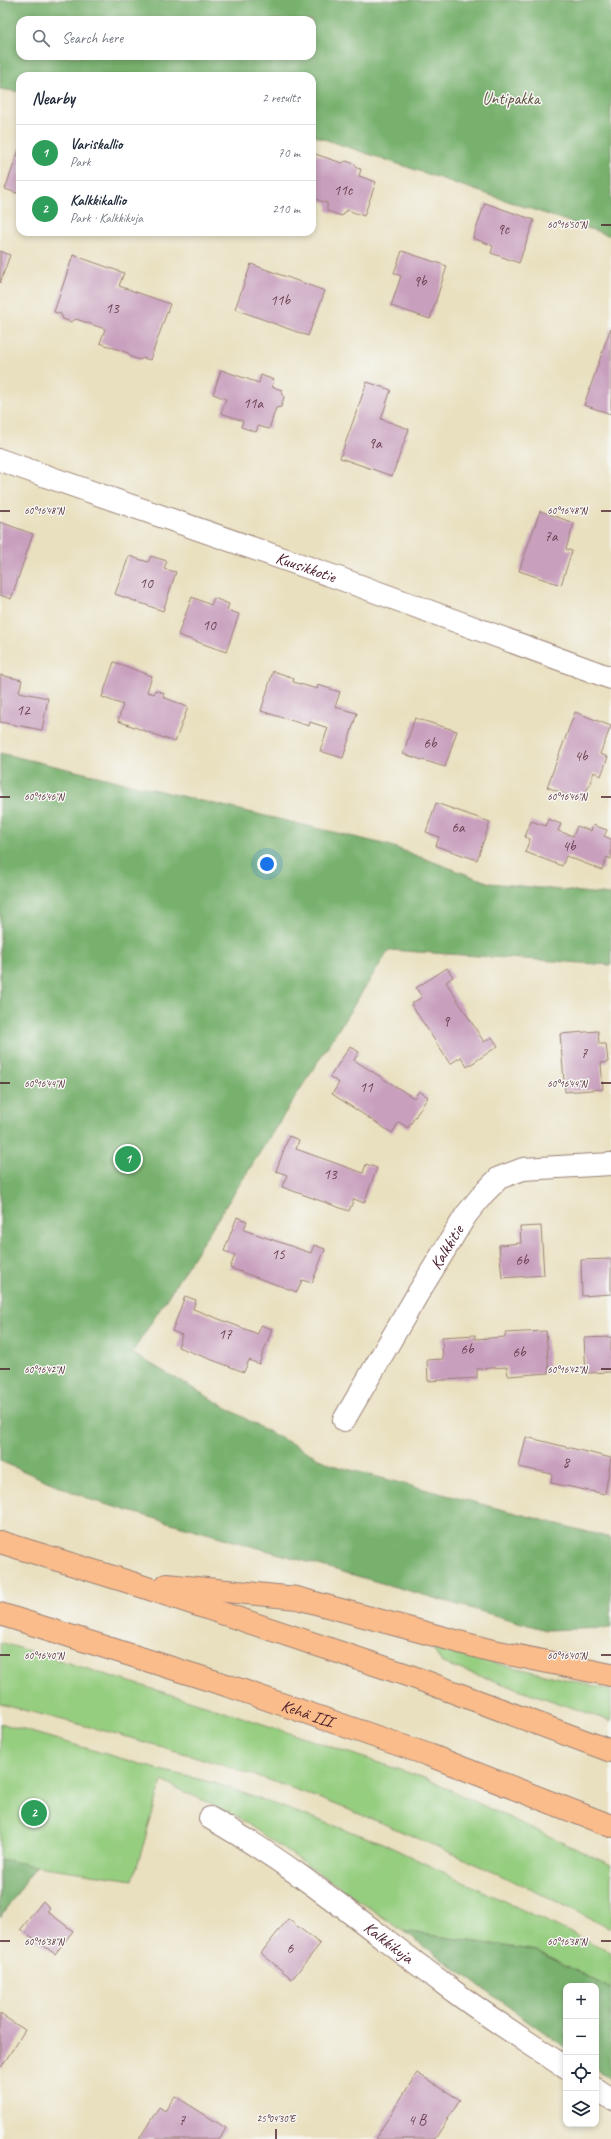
<!DOCTYPE html>
<html lang="en">
<head>
<meta charset="utf-8">
<style>
  body { margin:0; font-family:Caveat,sans-serif; background:#f6f6f7; color:#1f2937 }
  .controls { position:absolute; right:12px; bottom:12px; display:grid; overflow:hidden; border-radius:8px; box-shadow:0 2px 6px #0003 }
  .controls button { width:36px; height:36px; display:grid; place-items:center; padding:0; border:0; border-bottom:1px solid #e0e1e3; background:#fff; color:#1f2937; font:20px sans-serif }
  .you { position:absolute; left:267px; top:864px; width:14px; height:14px; margin:-10px; border:3px solid #fff; border-radius:50%; background:#1a73e8; box-shadow:0 0 0 6px #1a73e833 }
  .badge { display:grid; place-items:center; width:26px; height:26px; border-radius:50%; background:#7c3aed; color:#fff; font-size:13px; font-weight:700 }
  .pin { position:absolute; translate:-50% -50%; border:2px solid #fff; box-shadow:0 1px 4px #0006 }
  .list { margin:0; padding:0; list-style:none }
  h2 { display:flex; justify-content:space-between; align-items:center; height:52px; margin:0; padding:0 16px; font-size:17px }
  h2 small { font-size:13px; font-weight:400; color:#747a83 }
  .list li { display:grid; grid-template-columns:26px 1fr auto; gap:12px; align-items:center; box-sizing:border-box; height:56px; padding:0 16px; border-top:1px solid #e0e1e3 }
  .list b { display:block; font-size:15px; white-space:nowrap }
  .list p { margin:0; font-size:13px; white-space:nowrap; color:#747a83 }
  .list em { font-size:13px; font-style:normal; color:#747a83 }
  .icon { flex:none; width:22px; height:22px; fill:none; stroke:currentColor; stroke-width:2; stroke-linecap:round; stroke-linejoin:round }
  .map { position:relative; flex:none; width:611px; height:2139px; overflow:hidden }
  .search { position:absolute; background:#fff; box-shadow:0 2px 6px #0003; left:16px; top:16px; width:300px; height:44px; display:flex; align-items:center; gap:10px; box-sizing:border-box; padding:0 14px; border-radius:12px; color:#747a83; font-size:15px }
  .panel { position:absolute; background:#fff; box-shadow:0 2px 6px #0003; left:16px; top:72px; width:300px; height:164px; border-radius:12px }
  .map>svg:first-child { display:block }
  .green { fill:#96ce80; stroke:#707656 }
  .forest { fill:#78b16e; stroke:#61684c; fill-rule:evenodd }
  .building { fill:#c89fbd }
  .lines { fill:none; stroke-linecap:round; stroke-linejoin:round }
  .minor-casing { stroke:#9a8075; stroke-width:24 }
  .tertiary-casing { stroke:#9a8075; stroke-width:24 }
  .trunk-casing { stroke:#9a8075; stroke-width:24 }
  .minor { stroke:#fff; stroke-width:22 }
  .tertiary { stroke:#fff; stroke-width:22 }
  .trunk { stroke:#fabc8b; stroke-width:22 }
  .ticks { fill:none; stroke:#4a1f2b; stroke-width:1.5 }
  .labels { text-anchor:middle; stroke-width:3; stroke-linejoin:round; paint-order:stroke }
  .number-label { font-size:15px; fill:#6a3f50 }
  .park-label { font-size:17px; fill:#615444; stroke:#f6f6f2 }
  .street-label { font-size:17px; fill:#4a1f2b; stroke:#f6f6f2 }
  .ticks-label { font-size:10px; text-anchor:middle; fill:#4a1f2b; stroke:#f6f6f2; stroke-width:3; stroke-linejoin:round; paint-order:stroke }
</style>
</head>
<body>
<div class="map">
<svg width="611" height="2139" viewBox="0 0 611 2139">
  <rect width="100%" height="100%" fill="#f6f6f2"/>
  <filter id="ink" filterUnits="userSpaceOnUse"><feTurbulence type="fractalNoise" baseFrequency=".025" numOctaves="2"/><feDisplacementMap in="SourceGraphic" scale="8" xChannelSelector="R" yChannelSelector="G"/><feConvolveMatrix kernelMatrix="1 2 1 2 8 2 1 2 1" color-interpolation-filters="sRGB"/></filter>
  <filter id="wash" filterUnits="userSpaceOnUse"><feTurbulence type="fractalNoise" baseFrequency=".012" numOctaves="4" result="noise"/><feDisplacementMap in="SourceGraphic" scale="16" xChannelSelector="R" yChannelSelector="G"/><feGaussianBlur stdDeviation="0.9" result="paint"/><feColorMatrix in="noise" values="0 0 0 0 0 0 0 0 0 0 0 0 0 0 0 0 0 1.4 0 .05"/><feComposite in="paint" operator="in"/></filter>
  <g filter="url(#wash)">
    <rect width="100%" height="100%" fill="#e9e0bf"/>
    <path class="green" d="M0 1642 218 1709 424 1778 611 1865V1928C511 1879 412 1833 308 1794 208 1757 103 1730 0 1704Z
      M432 1648 611 1690V1721L442 1663Z
      M0 1723 164 1771 215 1783 380 1842 611 1952V1989L538 1951 403 1931 236 1816 162 1781 133 1880 36 1866 0 1918Z"/>
    <path class="forest" d="M0 0H611V236L312 135V76H20V92L0 89ZM20 20H312V56H20Z
      M0 753 388 845 490 883 611 895V965L389 950 132 1353 260 1427 332 1465 611 1538V1628L546 1630 94 1501 0 1461Z
      M0 1859 36 1866 0 1918Z
      M403 1931 538 1951 611 1989V2080L596 2069V1986H566V2048Z"/>
    <g id="blocks">
      <path class="building" d="M20 147V194L5 189Z
        M312 153 342 163 346 161 355 164 357 168 361 169 359 176 376 182 364 216 347 210 342 216 327 211V203L312 198Z
        M485 203 534 220 519 263 491 253 493 246 473 238Z
        M0 251 10 255 0 283Z
        M402 251 447 266 430 319 391 306 401 276 394 273Z
        M73 255 124 273 119 286 170 304 150 360 143 358 140 360 131 357 128 353 100 343 105 329 76 319 71 322 63 319 61 314 54 312Z
        M251 264 325 291 308 336 235 309Z
        M611 327V414L584 405Z
        M221 370 259 383 261 375 274 380 272 387 282 390 281 393 284 397 281 407 276 408 269 429 258 426 256 432 241 427 243 421 221 413 226 399 213 394Z
        M367 382 391 390 381 419 409 429 392 476 340 458Z
        M540 511 574 523 566 549 572 551 561 585 519 571Z
        M0 522 33 534 11 599 0 595Z
        M129 556 148 562 151 556 167 561 164 569 176 572 163 611 115 594Z
        M192 597 211 605 214 598 229 604 227 610 239 614 226 652 178 635Z
        M114 662 152 676 147 692 154 694 155 690 164 693 163 697 188 707 175 742 118 721 123 705 102 697Z
        M273 671 294 678 293 682 317 689 318 685 340 692 335 707 357 713 343 758 320 751 328 728 310 722 309 726 261 711Z
        M0 675 22 680 19 692 48 698 42 730 0 722Z
        M575 712 611 726 600 754 608 757 601 776 594 772 583 801 547 787Z
        M415 718 457 731 445 767 403 754Z
        M436 803 490 822 477 860 436 846 439 837 426 832Z
        M548 819 561 824 558 831 573 836 577 826 591 831 593 825 607 830 604 836 611 839V859L607 857 602 870 566 856 562 866 525 852 530 839 525 837 531 821 546 826Z
        M447 968 453 977 446 982 484 1042 492 1037 498 1046 467 1067 461 1057 450 1064 411 1004 422 997 416 988Z
        M598 1031 599 1044H606L608 1062 601 1063 603 1089 565 1092 560 1034Z
        M350 1046 359 1052 354 1060 414 1098 419 1091 428 1097 408 1128 399 1122 392 1133 332 1094 339 1083 330 1077Z
        M289 1136 299 1140 296 1149 363 1173 366 1164 377 1168 364 1203 354 1199 349 1211 282 1187 287 1175 276 1171Z
        M237 1217 247 1221 244 1230 311 1253 314 1245 325 1249 312 1283 302 1280 297 1292 230 1268 235 1255 224 1251Z
        M541 1226 544 1275 502 1278 499 1245 521 1243 520 1227Z
        M611 1259V1294L582 1296 581 1260Z
        M185 1296 196 1300 193 1309 258 1334 261 1325 272 1329 259 1364 249 1360 244 1372 178 1347 182 1335 172 1331Z
        M546 1331 549 1373 508 1376 507 1367 477 1369V1378L428 1381 427 1360 443 1359 442 1337 475 1335V1339L505 1337V1333Z
        M611 1337V1372L586 1373 584 1338Z
        M526 1437 611 1458 605 1494 551 1483 552 1474 519 1467Z
        M43 1901 50 1908 47 1911 73 1931 55 1954 21 1929Z
        M288 1919 320 1944 292 1979 261 1953Z
        M0 2014 25 2030 0 2069Z
        M417 2073 460 2100 435 2139H375Z
        M175 2096 226 2128 220 2139H139L159 2107 165 2111Z"/>
    </g>
  </g>
  <g filter="url(#ink)">
    <use href="#blocks" fill-opacity="0" stroke="#9a8075" stroke-width="1"/>
    <g class="lines">
      <g class="minor-casing">
        <g id="minor">
          <path id="s1" d="M344 1420 417 1295 466 1215 483 1194 499 1178 523 1169 611 1164"/>
          <path id="s2" d="M210 1818C294 1865 367 1927 444 1984 483 2014 525 2040 566 2068"/>
          <path d="M596 2089 611 2099"/>
        </g>
      </g>
      <g class="tertiary-casing">
        <g id="tertiary">
          <path id="s3" d="M0 460 341 579 611 678"/>
        </g>
      </g>
      <g class="trunk-casing">
        <g id="trunk">
          <path d="M0 1542 129 1582 413 1677 611 1751"/>
          <path d="M166 1585 297 1598 489 1650 611 1675"/>
          <path id="s4" d="M0 1614 229 1686 429 1755 611 1826"/>
        </g>
      </g>
      <use href="#minor" class="minor"/>
      <use href="#tertiary" class="tertiary"/>
      <use href="#trunk" class="trunk"/>
    </g>
  </g>
  <path class="ticks" d="M601 225H611M0 511H10M601 511H611M0 797H10M601 797H611M0 1083H10M601 1083H611M0 1369H10M601 1369H611M0 1655H10M601 1655H611M0 1941H10M601 1941H611M276 2129V2139"/>
  <g class="labels">
    <g class="number-label">
      <text x="343" y="195">11c</text>
      <text x="503" y="234">9c</text>
      <text x="420" y="286">9b</text>
      <text x="280" y="305">11b</text>
      <text x="112" y="313">13</text>
      <text x="253" y="408">11a</text>
      <text x="375" y="448">9a</text>
      <text x="551" y="541">7a</text>
      <text x="146" y="588">10</text>
      <text x="209" y="630">10</text>
      <text x="23" y="715">12</text>
      <text x="430" y="748">6b</text>
      <text x="581" y="761">4b</text>
      <text x="458" y="832">6a</text>
      <text x="569" y="851">4b</text>
      <text x="446" y="1026">9</text>
      <text x="584" y="1058">7</text>
      <text x="366" y="1092">11</text>
      <text x="330" y="1179">13</text>
      <text x="278" y="1259">15</text>
      <text x="522" y="1265">6b</text>
      <text x="225" y="1339">17</text>
      <text x="467" y="1354">6b</text>
      <text x="519" y="1357">6b</text>
      <text x="566" y="1467">8</text>
      <text x="290" y="1953">6</text>
      <text x="182" y="2125">7</text>
      <text x="417" y="2125">4 B</text>
    </g>
    <g class="park-label">
      <text x="511" y="104">Untipakka</text>
    </g>
    <g class="street-label">
      <text dy="6" stroke="none"><textPath href="#s3" startOffset="324">Kuusikkotie</textPath></text>
      <text dy="6" stroke="none"><textPath href="#s1" startOffset="201">Kalkkitie</textPath></text>
      <text dy="6" stroke="none"><textPath href="#s4" startOffset="323">Kehä III</textPath></text>
      <text dy="6" stroke="none"><textPath href="#s2" startOffset="218">Kalkkikuja</textPath></text>
    </g>
  </g>
  <g class="ticks-label">
    <text x="567" y="228">60°16'50"N</text>
    <text x="44" y="514">60°16'48"N</text>
    <text x="567" y="514">60°16'48"N</text>
    <text x="44" y="800">60°16'46"N</text>
    <text x="567" y="800">60°16'46"N</text>
    <text x="44" y="1087">60°16'44"N</text>
    <text x="567" y="1087">60°16'44"N</text>
    <text x="44" y="1373">60°16'42"N</text>
    <text x="567" y="1373">60°16'42"N</text>
    <text x="44" y="1659">60°16'40"N</text>
    <text x="567" y="1659">60°16'40"N</text>
    <text x="44" y="1945">60°16'38"N</text>
    <text x="567" y="1945">60°16'38"N</text>
    <text x="276" y="2122">25°04'30"E</text>
  </g>
</svg>
<div class="controls">
<button>+</button>
<button>−</button>
<button><svg class="icon" aria-label="locate" viewBox="0 0 24 24"><circle cx="12" cy="12" r="6"/><path d="M12 2v4M12 18v4M2 12h4M18 12h4"/></svg></button>
<button><svg class="icon" aria-label="layers" viewBox="0 0 24 24"><path d="M12 4l9 5-9 5-9-5zM3 14l9 5 9-5"/></svg></button>
</div>
<div class="you"></div>
<div class="pin badge" style="left:128px;top:1159px;background:#2e9e5b">1</div>
<div class="pin badge" style="left:34px;top:1813px;background:#2e9e5b">2</div>
<div class="search"><svg class="icon" aria-label="search" viewBox="0 0 24 24"><circle cx="10" cy="10" r="6"/><path d="M15 15l6 6"/></svg>Search here</div>
<section class="panel">
<h2>Nearby<small>2 results</small></h2>
<ul class="list">
<li><span class="badge" style="background:#2e9e5b">1</span><div><b>Variskallio</b><p>Park</p></div><em>70 m</em></li>
<li><span class="badge" style="background:#2e9e5b">2</span><div><b>Kalkkikallio</b><p>Park · Kalkkikuja</p></div><em>210 m</em></li>
</ul>
</section>
</div>
</body>
</html>
